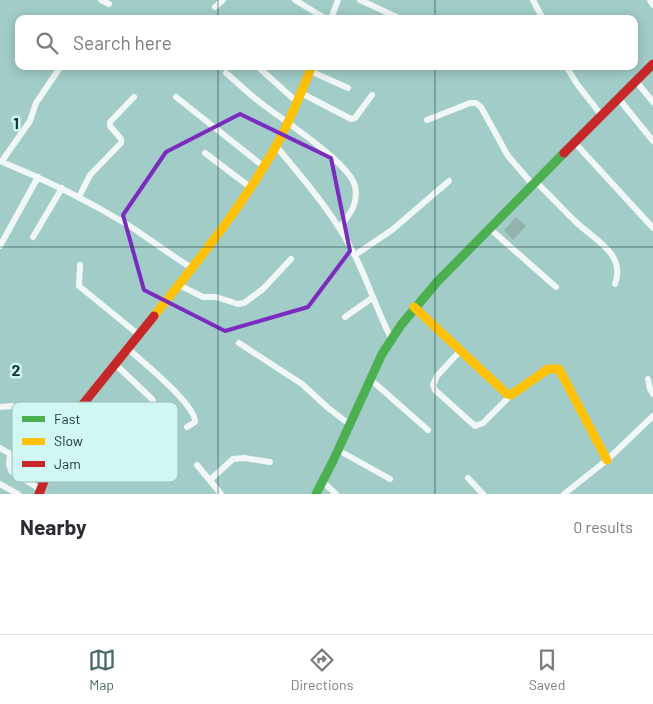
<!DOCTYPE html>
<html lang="en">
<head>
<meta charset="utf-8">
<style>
  body { margin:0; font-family:Barlow,sans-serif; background:#f7f7f7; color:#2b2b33 }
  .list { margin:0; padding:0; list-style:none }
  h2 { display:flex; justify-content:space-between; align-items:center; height:65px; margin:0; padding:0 20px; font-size:21px }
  h2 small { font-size:16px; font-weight:400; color:#7c7c81 }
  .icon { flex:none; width:28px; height:28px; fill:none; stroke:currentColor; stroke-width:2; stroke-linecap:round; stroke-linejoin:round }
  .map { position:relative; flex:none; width:653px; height:494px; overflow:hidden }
  .search { position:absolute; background:#fff; box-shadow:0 2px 12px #0003; left:15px; right:15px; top:15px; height:55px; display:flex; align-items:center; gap:12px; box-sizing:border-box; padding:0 18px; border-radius:10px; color:#7c7c81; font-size:19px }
  .sheet { height:140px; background:#fff }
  nav { display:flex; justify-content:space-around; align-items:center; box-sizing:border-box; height:70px; border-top:1px solid #e1e1e2; background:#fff; font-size:14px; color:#7c7c81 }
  nav a { display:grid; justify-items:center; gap:2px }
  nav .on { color:#466b68 }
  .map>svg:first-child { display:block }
  .building { fill:#92b3ac }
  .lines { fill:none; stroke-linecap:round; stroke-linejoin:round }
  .street { stroke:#f1f7f7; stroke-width:6 }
  .fast { stroke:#4caf50; stroke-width:9 }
  .slow { stroke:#ffc107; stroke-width:9 }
  .jam { stroke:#c62828; stroke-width:9 }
  .marked { fill:none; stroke:#7b2cbf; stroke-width:4; stroke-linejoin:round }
  .grid { fill:none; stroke:#153735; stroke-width:1; stroke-opacity:0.55 }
  .key { fill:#d1f7f3; stroke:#99bdba; stroke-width:1 }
  .key-label { font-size:14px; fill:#153735 }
  .grid-label { font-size:16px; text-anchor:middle; font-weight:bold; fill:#153735; stroke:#d1f7f3; stroke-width:5; stroke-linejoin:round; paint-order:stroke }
</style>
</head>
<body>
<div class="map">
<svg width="653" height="494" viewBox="0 0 653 494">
  <rect width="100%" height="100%" fill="#a1ccc8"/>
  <path class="building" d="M516 217 526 226 513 240 504 230Z"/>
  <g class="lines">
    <path class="street" d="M101 0 109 4
      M295 0 326 19
      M360 0 401 19
      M533 0 543 19
      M650 0 653 5
      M215 7 223 0
      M331 19 338 0
      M257 66 297 102
      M566 66 577 84 602 116
      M310 71 348 88
      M226 73C238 83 249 94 261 103 281 119 350 163 355 186 359 204 349 215 340 227
      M636 81 653 102
      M301 93 351 119 355 118 372 95
      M176 97 263 166
      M619 99 653 141
      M427 120 470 103H476L481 107 508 156 533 185
      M575 143 653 228
      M276 146C304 180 334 214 354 254 368 281 377 311 391 338
      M205 153 250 187
      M0 161C44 179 87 200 128 225 150 239 170 255 192 268
      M2 161 30 121 36 103 61 66
      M536 182C550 195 563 210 577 223 595 240 626 254 615 284
      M79 197 90 175 121 143V139L110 126V122L134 97
      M489 228 556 287
      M33 237 62 188
      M0 246 38 177
      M355 255 392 230 449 181
      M80 265 79 286 139 335
      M179 285 203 297H216L238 304 244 303 263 289 291 259
      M345 317 372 298
      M239 343 302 384 327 407 349 424
      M128 349C142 361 196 405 195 422L187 427
      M460 351 437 376 433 385 435 390 475 426 483 423 511 395
      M115 364 152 399 153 401 130 427 137 441 131 452 135 459 133 465
      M370 379 428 430
      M648 379 650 389 653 394
      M0 407 12 406 19 409 60 441
      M75 414 108 436
      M0 448 46 474
      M338 450 390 479
      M10 454 9 465 12 472 40 489
      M197 465 221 494
      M468 478 483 494
      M210 480 233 459 244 458 270 462
      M323 482 336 494
      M0 484 18 494
      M564 494 607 460 653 416"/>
    <path class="fast" d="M316 494 333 461 382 354 401 325 437 282 564 153"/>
    <path class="slow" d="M414 307 507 394 511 395 548 369H559L607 460
      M154 316C197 262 242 207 276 146 290 121 301 93 312 66"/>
    <path class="jam" d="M564 153 653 64
      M39 494 63 433 75 414 154 316"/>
  </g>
  <path class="marked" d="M240 114 331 158 350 251 308 307 225 331 144 290 123 215 166 152Z"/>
  <path class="grid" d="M218 0V19M435 0V19M218 66V494M435 66V494M0 247H653"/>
  <rect x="12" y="402" width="166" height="80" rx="8" class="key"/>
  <rect x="22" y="416" width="23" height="6" fill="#4caf50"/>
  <rect x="22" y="438" width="23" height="7" fill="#ffc107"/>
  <rect x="22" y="461" width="23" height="6" fill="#c62828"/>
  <g class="key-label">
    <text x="54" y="424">Fast</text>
    <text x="54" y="446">Slow</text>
    <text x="54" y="469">Jam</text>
  </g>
  <g class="grid-label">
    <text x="16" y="129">1</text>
    <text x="16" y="376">2</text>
  </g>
</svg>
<div class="search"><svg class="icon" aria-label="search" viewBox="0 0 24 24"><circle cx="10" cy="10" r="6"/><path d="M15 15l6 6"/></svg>Search here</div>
</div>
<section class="sheet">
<h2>Nearby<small>0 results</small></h2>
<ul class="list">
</ul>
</section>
<nav>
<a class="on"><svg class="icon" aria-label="map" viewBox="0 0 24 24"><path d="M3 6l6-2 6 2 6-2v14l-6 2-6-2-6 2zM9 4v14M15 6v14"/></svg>Map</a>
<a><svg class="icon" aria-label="directions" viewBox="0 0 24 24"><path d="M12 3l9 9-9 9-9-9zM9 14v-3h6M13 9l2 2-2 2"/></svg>Directions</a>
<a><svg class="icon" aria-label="saved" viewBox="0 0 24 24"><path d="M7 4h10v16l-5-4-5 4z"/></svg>Saved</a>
</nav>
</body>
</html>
